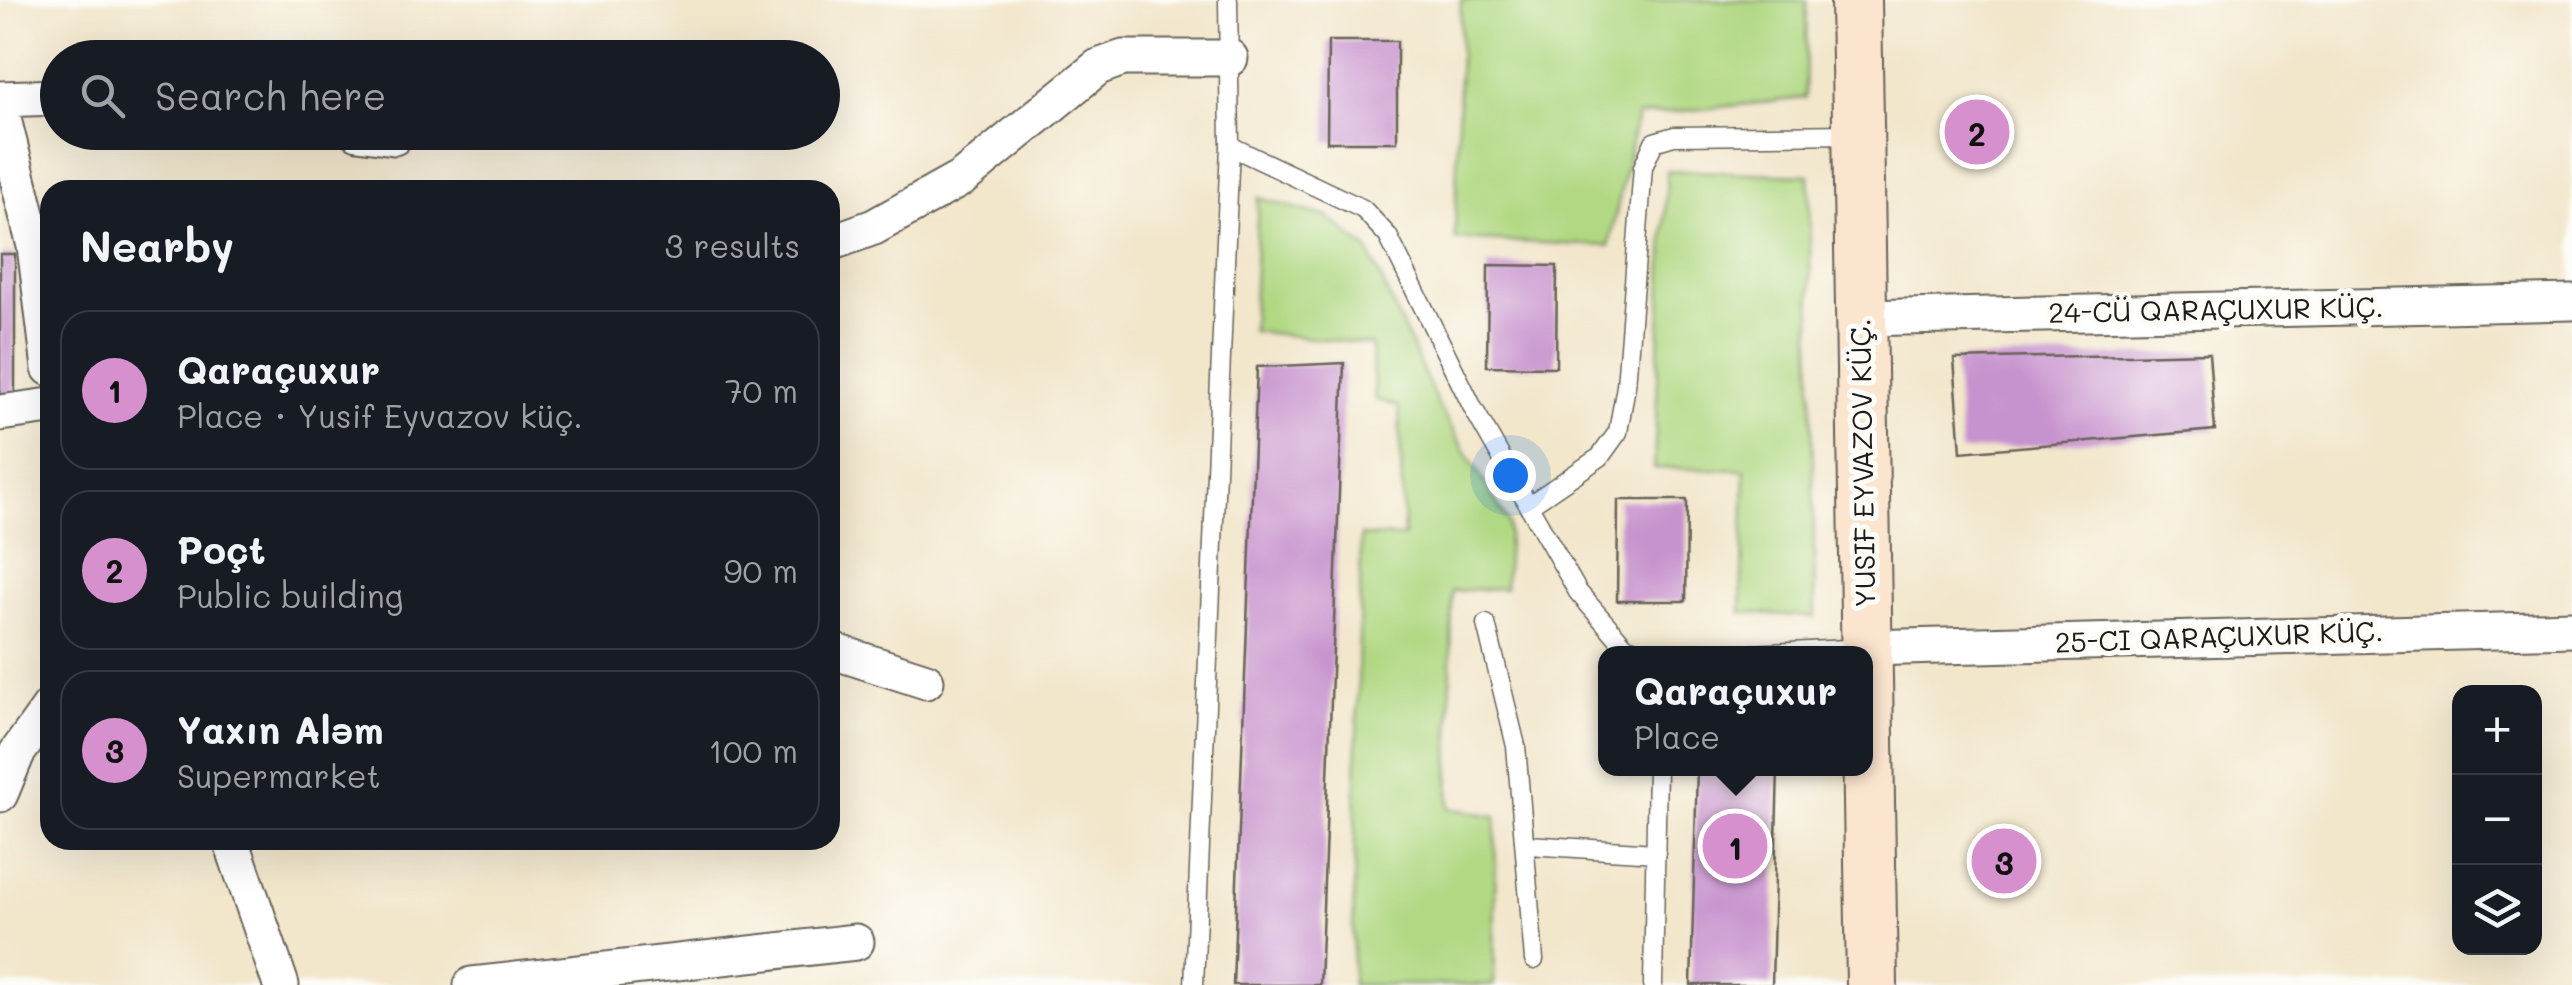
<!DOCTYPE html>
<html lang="en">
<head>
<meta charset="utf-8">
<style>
  body { margin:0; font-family:Mali,sans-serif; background:#242831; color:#f1f3f6 }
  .controls { position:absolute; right:30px; bottom:30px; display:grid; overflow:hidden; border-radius:20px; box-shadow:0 10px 40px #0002 }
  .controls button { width:90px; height:90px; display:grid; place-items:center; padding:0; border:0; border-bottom:2px solid #363941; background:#171b24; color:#f1f3f6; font:50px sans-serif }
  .you { position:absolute; left:1510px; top:475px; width:35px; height:35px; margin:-25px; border:8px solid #fff; border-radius:50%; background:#1a73e8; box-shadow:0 0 0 15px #1a73e833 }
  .badge { display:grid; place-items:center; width:65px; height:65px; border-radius:50%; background:#d690ce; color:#111; font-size:32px; font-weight:700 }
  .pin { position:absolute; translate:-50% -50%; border:5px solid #fff; box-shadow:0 2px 10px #0006 }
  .popup { position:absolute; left:1598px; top:646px; width:275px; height:130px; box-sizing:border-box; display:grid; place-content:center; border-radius:20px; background:#171b24; filter:drop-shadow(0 2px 8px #0005); font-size:32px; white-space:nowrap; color:#9ea1a6 }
  .popup b { font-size:38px; color:#f1f3f6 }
  .popup::after { content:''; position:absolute; left:50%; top:100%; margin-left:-20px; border:20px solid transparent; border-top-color:#171b24 }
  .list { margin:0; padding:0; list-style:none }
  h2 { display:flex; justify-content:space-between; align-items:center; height:130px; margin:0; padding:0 40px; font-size:42px }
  h2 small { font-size:32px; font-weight:400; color:#9ea1a6 }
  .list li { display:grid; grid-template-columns:65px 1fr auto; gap:30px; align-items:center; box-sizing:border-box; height:160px; margin:0 20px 20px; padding:0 20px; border:2px solid #363941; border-radius:30px }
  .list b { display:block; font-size:38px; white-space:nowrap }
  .list p { margin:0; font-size:32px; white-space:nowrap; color:#9ea1a6 }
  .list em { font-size:32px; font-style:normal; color:#9ea1a6 }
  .icon { flex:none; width:55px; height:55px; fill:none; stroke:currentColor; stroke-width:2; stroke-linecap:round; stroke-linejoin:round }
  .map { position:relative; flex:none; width:2572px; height:985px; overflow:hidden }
  .search { position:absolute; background:#171b24; box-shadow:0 10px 40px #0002; left:40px; top:40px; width:800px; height:110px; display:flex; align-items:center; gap:25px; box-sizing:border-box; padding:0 35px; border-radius:55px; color:#9ea1a6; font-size:38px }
  .panel { position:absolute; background:#171b24; box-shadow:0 10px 40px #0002; left:40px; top:180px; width:800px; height:670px; border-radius:30px }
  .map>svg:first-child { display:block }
  .green { fill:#b1d883; stroke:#667a50; stroke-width:2.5 }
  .building { fill:#c793ce }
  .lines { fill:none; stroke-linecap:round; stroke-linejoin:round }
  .lane-casing { stroke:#676359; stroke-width:21 }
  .street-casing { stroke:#676359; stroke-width:39 }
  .secondary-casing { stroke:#676359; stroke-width:54 }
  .lane { stroke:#fff; stroke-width:18 }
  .street { stroke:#fff; stroke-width:35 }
  .secondary { stroke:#fce5cf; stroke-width:50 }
  .labels { text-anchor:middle; stroke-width:10; stroke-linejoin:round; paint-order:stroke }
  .street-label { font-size:28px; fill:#1c1c1c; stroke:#fdfcf7 }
</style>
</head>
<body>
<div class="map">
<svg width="2572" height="985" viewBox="0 0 2572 985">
  <rect width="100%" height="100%" fill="#fdfcf7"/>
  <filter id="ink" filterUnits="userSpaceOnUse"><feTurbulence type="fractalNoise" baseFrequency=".01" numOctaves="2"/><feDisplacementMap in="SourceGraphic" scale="20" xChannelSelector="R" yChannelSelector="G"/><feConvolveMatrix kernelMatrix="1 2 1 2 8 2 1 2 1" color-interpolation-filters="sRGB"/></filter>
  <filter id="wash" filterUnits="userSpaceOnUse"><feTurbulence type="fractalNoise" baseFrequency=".0048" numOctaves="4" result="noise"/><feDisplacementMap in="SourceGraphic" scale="40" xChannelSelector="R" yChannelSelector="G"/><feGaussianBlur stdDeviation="2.25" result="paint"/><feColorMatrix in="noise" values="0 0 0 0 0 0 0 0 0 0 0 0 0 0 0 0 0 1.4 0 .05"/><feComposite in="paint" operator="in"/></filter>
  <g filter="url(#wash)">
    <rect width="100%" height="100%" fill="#f2e6cb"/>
    <path class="green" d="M1461 0H1807L1805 98 1637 116 1609 246 1455 239Z
      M1667 170 1809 175 1815 617 1741 612 1745 470 1654 468Z
      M1258 198 1328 217 1368 250 1439 407 1509 524 1505 588 1452 591 1449 808 1496 816 1494 985H1352L1361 536 1404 537 1399 407 1375 399 1371 345 1252 331Z"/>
    <g id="blocks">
      <path class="building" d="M1328 41H1397V142H1327Z
        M0 254H15V401H0Z
        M1488 265 1557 266 1556 367 1487 366Z
        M2209 353 2215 430 1961 452 1954 359Z
        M1344 363 1320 985H1233L1257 367Z
        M1618 500H1687L1686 601H1617Z
        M1697 768H1778L1772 985H1691Z"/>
    </g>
  </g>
  <g filter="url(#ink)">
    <use href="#blocks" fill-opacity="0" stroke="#676359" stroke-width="2.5"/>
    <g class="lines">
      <g class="lane-casing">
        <path id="lane" d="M1230 146 1363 209 1388 236 1473 408 1578 592 1625 646 1646 654
          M1528 506 1600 457 1618 432 1626 386 1643 167 1654 142 1674 136 1856 134
          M1486 624 1516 746 1534 960
          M1751 654 1865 648
          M1528 845 1656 853
          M1194 985 1230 146 1228 0
          M1653 985 1657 768"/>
      </g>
      <g class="street-casing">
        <path id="street" d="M0 99 58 97
          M0 107 35 246 50 368
          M358 132 394 137
          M830 243 874 227 962 178 1098 67 1123 58H1230
          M1861 318 2572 302
          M0 413 50 406
          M1866 648 2572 629
          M830 650 926 681
          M0 794 17 753 50 707
          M231 840 281 985
          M472 985 856 942"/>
      </g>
      <g class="secondary-casing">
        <path id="secondary" d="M1856 0 1872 985"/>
      </g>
      <use href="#lane" class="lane"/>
      <use href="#street" class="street"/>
      <use href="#secondary" class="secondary"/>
    </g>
  </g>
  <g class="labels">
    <g class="street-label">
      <text transform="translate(2216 310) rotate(-1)" y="10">24-CÜ QARAÇUXUR KÜÇ.</text>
      <text transform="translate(1863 463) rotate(-91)" y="10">YUSIF EYVAZOV KÜÇ.</text>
      <text transform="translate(2219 637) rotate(-2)" y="10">25-CI QARAÇUXUR KÜÇ.</text>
    </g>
  </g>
</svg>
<div class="controls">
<button>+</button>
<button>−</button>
<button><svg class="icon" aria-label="layers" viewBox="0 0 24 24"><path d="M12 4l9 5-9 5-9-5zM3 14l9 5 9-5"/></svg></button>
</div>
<div class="you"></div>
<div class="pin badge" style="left:1735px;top:846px">1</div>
<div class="popup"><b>Qaraçuxur</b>Place</div>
<div class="pin badge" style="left:1977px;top:132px">2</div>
<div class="pin badge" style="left:2004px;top:861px">3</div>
<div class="search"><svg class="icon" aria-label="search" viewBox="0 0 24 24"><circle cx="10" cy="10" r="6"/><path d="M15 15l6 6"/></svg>Search here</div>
<section class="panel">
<h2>Nearby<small>3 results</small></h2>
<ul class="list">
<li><span class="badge">1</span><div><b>Qaraçuxur</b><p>Place · Yusif Eyvazov küç.</p></div><em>70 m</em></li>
<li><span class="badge">2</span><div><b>Poçt</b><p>Public building</p></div><em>90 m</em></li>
<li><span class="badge">3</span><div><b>Yaxın Aləm</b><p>Supermarket</p></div><em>100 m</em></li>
</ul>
</section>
</div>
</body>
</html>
